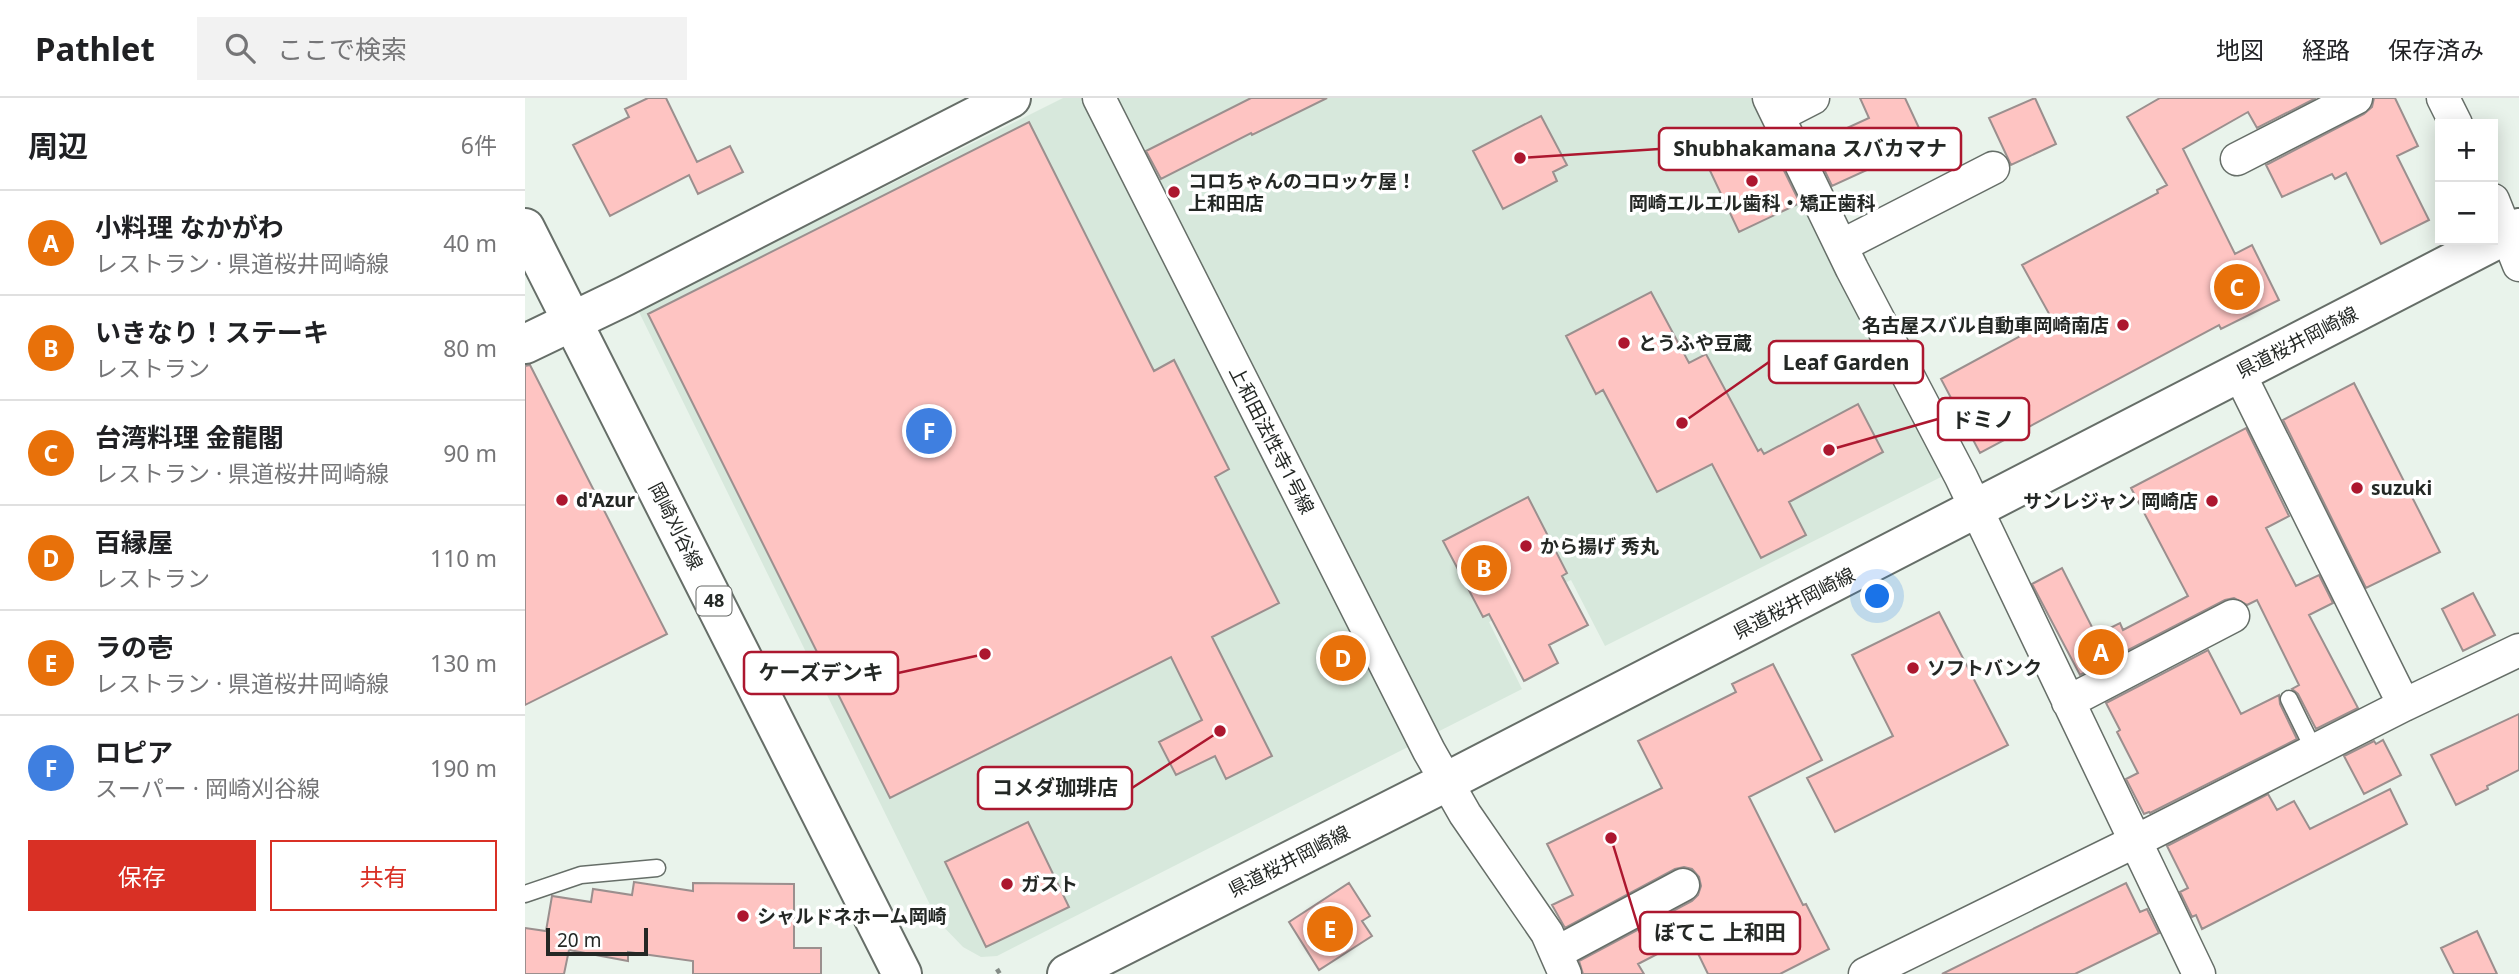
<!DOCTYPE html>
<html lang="ja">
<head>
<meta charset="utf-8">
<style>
  body { margin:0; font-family:"Noto Sans","Noto Sans JP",sans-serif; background:#f2f2f2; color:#202124 }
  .controls { position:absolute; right:21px; top:21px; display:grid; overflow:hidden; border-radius:0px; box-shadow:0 4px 18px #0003 }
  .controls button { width:63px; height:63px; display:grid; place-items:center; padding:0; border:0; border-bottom:2px solid #e0e0e0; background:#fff; color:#202124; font:35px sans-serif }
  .scale { position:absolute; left:21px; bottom:18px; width:102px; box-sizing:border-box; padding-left:7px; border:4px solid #242825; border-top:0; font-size:19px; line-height:24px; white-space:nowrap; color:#242825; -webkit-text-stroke:5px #fff; paint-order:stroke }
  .you { position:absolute; left:1353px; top:499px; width:24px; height:24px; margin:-18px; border:5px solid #fff; border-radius:50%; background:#1a73e8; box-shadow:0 0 0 10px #1a73e833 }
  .badge { display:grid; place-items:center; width:46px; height:46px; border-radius:50%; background:#d93025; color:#fff; font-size:23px; font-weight:700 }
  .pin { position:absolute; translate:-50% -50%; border:4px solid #fff; box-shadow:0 2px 7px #0006 }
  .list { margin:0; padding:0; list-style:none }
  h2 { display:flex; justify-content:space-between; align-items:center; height:91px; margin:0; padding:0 28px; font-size:30px }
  h2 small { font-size:23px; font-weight:400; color:#757577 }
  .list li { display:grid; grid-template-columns:46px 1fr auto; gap:21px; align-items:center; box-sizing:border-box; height:105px; padding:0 28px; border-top:2px solid #e0e0e0 }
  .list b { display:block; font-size:26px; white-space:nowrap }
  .list p { margin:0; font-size:23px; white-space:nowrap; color:#757577 }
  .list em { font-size:23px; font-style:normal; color:#757577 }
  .actions { display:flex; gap:14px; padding:21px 28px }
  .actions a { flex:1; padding:16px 0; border:2px solid #d93025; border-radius:0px; text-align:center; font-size:24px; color:#d93025 }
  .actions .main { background:#d93025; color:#fff }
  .icon { flex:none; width:38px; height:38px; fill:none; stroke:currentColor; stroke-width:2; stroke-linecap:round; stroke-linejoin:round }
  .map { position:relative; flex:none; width:1994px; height:876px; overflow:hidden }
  header { display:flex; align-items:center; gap:42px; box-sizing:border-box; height:98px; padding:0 35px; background:#fff; border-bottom:2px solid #e0e0e0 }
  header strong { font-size:33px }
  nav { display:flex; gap:38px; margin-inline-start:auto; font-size:24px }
  .search { width:490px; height:63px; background:#f2f2f2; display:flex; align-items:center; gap:18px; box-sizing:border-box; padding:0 24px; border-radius:0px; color:#757577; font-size:26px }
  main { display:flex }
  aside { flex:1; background:#fff }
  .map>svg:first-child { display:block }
  .built { fill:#d7e8dc }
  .building { fill:#fec4c2; stroke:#9b8f8e; stroke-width:2 }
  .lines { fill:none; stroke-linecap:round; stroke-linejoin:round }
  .service-casing { stroke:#666e68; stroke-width:19 }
  .minor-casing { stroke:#666e68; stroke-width:35 }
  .tertiary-casing { stroke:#666e68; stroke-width:42 }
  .secondary-casing { stroke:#666e68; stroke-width:42 }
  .primary-casing { stroke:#666e68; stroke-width:42 }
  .path { stroke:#858c87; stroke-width:4.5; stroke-dasharray:5 3.5; stroke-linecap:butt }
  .service { stroke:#fff; stroke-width:16 }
  .minor { stroke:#fff; stroke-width:32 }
  .tertiary { stroke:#fff; stroke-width:38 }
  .secondary { stroke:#fff; stroke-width:38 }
  .primary { stroke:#fff; stroke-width:38 }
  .poi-dot { fill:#ac172f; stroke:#fff; stroke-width:2.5 }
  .labels { text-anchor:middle; stroke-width:7; stroke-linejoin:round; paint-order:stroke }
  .shield { fill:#fff; stroke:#666866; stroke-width:2 }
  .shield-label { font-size:18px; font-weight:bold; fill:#242825 }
  .poi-label { font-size:19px; font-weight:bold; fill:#242825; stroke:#fff; text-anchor:start }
  .street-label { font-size:19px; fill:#242825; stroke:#fff }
  .leader { fill:none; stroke:#ac172f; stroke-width:2.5 }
  .callout-dot { fill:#ac172f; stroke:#fff; stroke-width:2.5 }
  .callout { fill:#fff; stroke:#ac172f; stroke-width:2.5 }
  .callout-label { font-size:21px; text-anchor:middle; font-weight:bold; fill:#242825 }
</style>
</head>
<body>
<header>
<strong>Pathlet</strong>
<div class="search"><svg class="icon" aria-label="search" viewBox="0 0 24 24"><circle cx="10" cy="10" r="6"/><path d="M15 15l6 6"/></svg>ここで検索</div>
<nav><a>地図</a><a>経路</a><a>保存済み</a></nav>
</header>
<main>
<aside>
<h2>周辺<small>6件</small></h2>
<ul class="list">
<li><span class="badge" style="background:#e8710a">A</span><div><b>小料理 なかがわ</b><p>レストラン · 県道桜井岡崎線</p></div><em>40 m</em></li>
<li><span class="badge" style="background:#e8710a">B</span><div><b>いきなり！ステーキ</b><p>レストラン</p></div><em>80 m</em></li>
<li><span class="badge" style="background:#e8710a">C</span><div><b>台湾料理 金龍閣</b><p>レストラン · 県道桜井岡崎線</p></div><em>90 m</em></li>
<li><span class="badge" style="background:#e8710a">D</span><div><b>百縁屋</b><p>レストラン</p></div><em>110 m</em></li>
<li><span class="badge" style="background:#e8710a">E</span><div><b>ラの壱</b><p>レストラン · 県道桜井岡崎線</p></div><em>130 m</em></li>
<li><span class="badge" style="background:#3f7fe0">F</span><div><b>ロピア</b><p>スーパー · 岡崎刈谷線</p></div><em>190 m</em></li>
</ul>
<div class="actions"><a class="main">保存</a><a>共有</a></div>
</aside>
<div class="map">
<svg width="1994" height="876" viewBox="0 0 1994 876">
  <rect width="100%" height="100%" fill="#e9f3eb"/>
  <path class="built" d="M538 0H1235L1422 376 1080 548 1046 482 964 524 997 591 472 858 456 859 438 849 413 823 113 212Z"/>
  <path class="building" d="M123 0H141L172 64 205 48 218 74 173 96 164 77 85 118 48 47 104 19 100 11Z
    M726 0H802L727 37 726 35 636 81 621 53Z
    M1335 0H1380L1401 45 1307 88 1287 46 1344 20Z
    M1510 0 1531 46 1486 67 1464 20Z
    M1635 0H1791L1732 30 1723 14 1658 51 1710 156 1727 147 1754 202 1696 231 1694 227 1455 355 1416 281 1527 221 1497 167 1633 95 1632 92 1642 87 1602 19Z
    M1849 0H1870L1893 48 1872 58 1904 122 1856 146 1821 75 1810 81 1807 76 1757 99 1741 67 1839 16 1847 9Z
    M1016 18 1042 67 1028 74 1032 83 978 111 948 53Z
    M504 24 629 273 649 262 704 371 690 379 754 505 687 539 747 658 701 681 690 658 651 677 634 644 677 622 646 559 365 700 123 216Z
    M1239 32 1275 105 1214 134 1179 60Z
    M1126 194 1164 265 1181 256 1233 353 1236 351 1239 356 1333 306 1358 354 1264 404 1281 437 1236 460 1187 366 1132 394 1078 292 1071 296 1041 238Z
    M5 267 142 536 0 607V268Z
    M1829 285 1915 454 1841 490 1758 322Z
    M1721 330 1764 418 1741 430 1771 488 1794 477 1808 505 1784 517 1833 610 1791 631 1773 596 1767 591 1774 587 1732 502 1722 507 1709 500 1700 502 1555 577 1507 486 1537 470 1571 537 1595 525 1598 532 1663 498 1606 390Z
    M1003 399 1042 475 1037 478 1063 527 1024 547 1033 565 999 583 964 516 958 519 918 443Z
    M1948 495 1970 537 1938 553 1917 511Z
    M1414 514 1483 647 1310 734 1282 680 1368 638 1327 557Z
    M824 541 838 566 812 580 798 554Z
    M1683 552 1716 616 1754 597 1755 606 1772 641 1625 715 1624 714 1619 716 1601 681 1613 675 1592 634 1595 632 1581 605Z
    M1248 566 1297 662 1224 699 1278 807 1281 806 1304 851 1255 876H1183L1165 839 1113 866 1119 876H1058L1054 863 1167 803 1173 797 1176 788 1174 779 1167 771 1159 769 1150 771 1040 830 1027 807 1048 797 1022 746 1137 690 1113 643 1211 594 1207 586Z
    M1994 616V672L1962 688 1963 691 1931 707 1906 657Z
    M1858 642 1876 677 1839 696 1819 658 1849 643 1851 646Z
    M1865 691 1882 726 1677 831 1671 817 1667 819 1655 794 1663 790 1642 748 1743 696 1752 712 1769 703 1785 731Z
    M503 724 544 809 461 849 420 764Z
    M109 784 168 793V785L269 786V850H296V876H168V863L103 854V863L44 852 39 876H0V830L21 833 27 798 66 804 68 791 107 797Z
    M824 785 845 818 837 823 847 838 794 872 764 824Z
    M1601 785 1615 814 1622 811 1634 835 1550 876H1417Z
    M1952 833 1972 876H1929L1916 850Z"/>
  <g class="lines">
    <g class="service-casing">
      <path id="service" d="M1764 601 1789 652
        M0 796 56 777 132 770"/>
    </g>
    <g class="minor-casing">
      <path id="minor" d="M574 0 904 653 940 716 1022 835 1040 876
        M1244 0 1327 171 1436 379 1674 876
        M1918 0 1931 26
        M1253 18 1288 0
        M1712 61 1831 0
        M1968 102 1994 167
        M1316 148 1468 70
        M1714 275 1879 607
        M1543 604 1708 518
        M1031 855 1158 787
        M1340 876 1609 744 1879 607 1994 552"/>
    </g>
    <g class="tertiary-casing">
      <path id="tertiary" d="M0 246 100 198 486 0"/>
    </g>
    <g class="secondary-casing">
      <path id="secondary" d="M542 876 921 684 1994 130"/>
    </g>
    <g class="primary-casing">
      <path id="primary" d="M0 130 377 876"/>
    </g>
    <path class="path" d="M472 871 475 876"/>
    <use href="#service" class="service"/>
    <use href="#minor" class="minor"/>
    <use href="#tertiary" class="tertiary"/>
    <use href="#secondary" class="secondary"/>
    <use href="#primary" class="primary"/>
  </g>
  <g class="poi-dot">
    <circle cx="1227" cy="83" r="7"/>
    <circle cx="649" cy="94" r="7"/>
    <circle cx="1598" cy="227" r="7"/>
    <circle cx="1099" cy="245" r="7"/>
    <circle cx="1832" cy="390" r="7"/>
    <circle cx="37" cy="402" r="7"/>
    <circle cx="1687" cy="403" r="7"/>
    <circle cx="1001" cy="448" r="7"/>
    <circle cx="1388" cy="570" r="7"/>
    <circle cx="482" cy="786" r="7"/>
    <circle cx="218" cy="818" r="7"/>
  </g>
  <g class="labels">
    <rect class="shield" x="171.5" y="488.5" width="35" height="29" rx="5"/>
    <g class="shield-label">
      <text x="189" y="509">48</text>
    </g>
    <g class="poi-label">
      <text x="663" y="90">コロちゃんのコロッケ屋！<tspan x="663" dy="22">上和田店</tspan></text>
      <text x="1227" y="112" text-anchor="middle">岡崎エルエル歯科・矯正歯科</text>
      <text x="1584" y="234" text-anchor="end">名古屋スバル自動車岡崎南店</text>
      <text x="1113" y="252">とうふや豆蔵</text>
      <text x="1846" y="397">suzuki</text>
      <text x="51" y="409">d'Azur</text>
      <text x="1673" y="410" text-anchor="end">サンレジャン 岡崎店</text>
      <text x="1015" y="455">から揚げ 秀丸</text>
      <text x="1402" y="577">ソフトバンク</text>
      <text x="496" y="793">ガスト</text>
      <text x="232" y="825">シャルドネホーム岡崎</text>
    </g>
    <g class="street-label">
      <text transform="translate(1772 244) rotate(-27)" y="7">県道桜井岡崎線</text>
      <text transform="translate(747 342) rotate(63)" y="7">上和田法性寺1号線</text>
      <text transform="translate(151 428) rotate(63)" y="7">岡崎刈谷線</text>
      <text transform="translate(1269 505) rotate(-27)" y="7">県道桜井岡崎線</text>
      <text transform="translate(764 763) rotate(-27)" y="7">県道桜井岡崎線</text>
    </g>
  </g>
  <path class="leader" d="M995 60L1134 51M1157 325L1244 264M1304 352L1413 321M460 556L373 575M695 633L607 690M1086 740L1115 835"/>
  <g class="callout-dot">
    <circle cx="995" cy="60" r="7"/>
    <circle cx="1157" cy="325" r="7"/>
    <circle cx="1304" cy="352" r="7"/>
    <circle cx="460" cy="556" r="7"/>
    <circle cx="695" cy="633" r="7"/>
    <circle cx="1086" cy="740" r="7"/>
  </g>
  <g class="callout">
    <rect x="1134" y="30" width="302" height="42" rx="7"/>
    <rect x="1244" y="243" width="154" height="42" rx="7"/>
    <rect x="1413" y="300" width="91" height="42" rx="7"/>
    <rect x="219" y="554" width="154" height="42" rx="7"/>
    <rect x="453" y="669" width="154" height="42" rx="7"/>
    <rect x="1115" y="814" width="160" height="42" rx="7"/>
  </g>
  <g class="callout-label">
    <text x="1285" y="58">Shubhakamana スバカマナ</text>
    <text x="1321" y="272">Leaf Garden</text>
    <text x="1458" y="329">ドミノ</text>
    <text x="296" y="582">ケーズデンキ</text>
    <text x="530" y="697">コメダ珈琲店</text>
    <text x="1195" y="842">ぼてこ 上和田</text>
  </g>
</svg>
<div class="controls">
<button>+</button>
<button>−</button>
</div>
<div class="scale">20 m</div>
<div class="you"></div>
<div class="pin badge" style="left:1576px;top:554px;background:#e8710a">A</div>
<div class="pin badge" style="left:959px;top:470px;background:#e8710a">B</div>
<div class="pin badge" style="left:1712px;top:189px;background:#e8710a">C</div>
<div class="pin badge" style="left:818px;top:560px;background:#e8710a">D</div>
<div class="pin badge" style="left:805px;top:831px;background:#e8710a">E</div>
<div class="pin badge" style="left:404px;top:333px;background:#3f7fe0">F</div>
</div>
</main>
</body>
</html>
